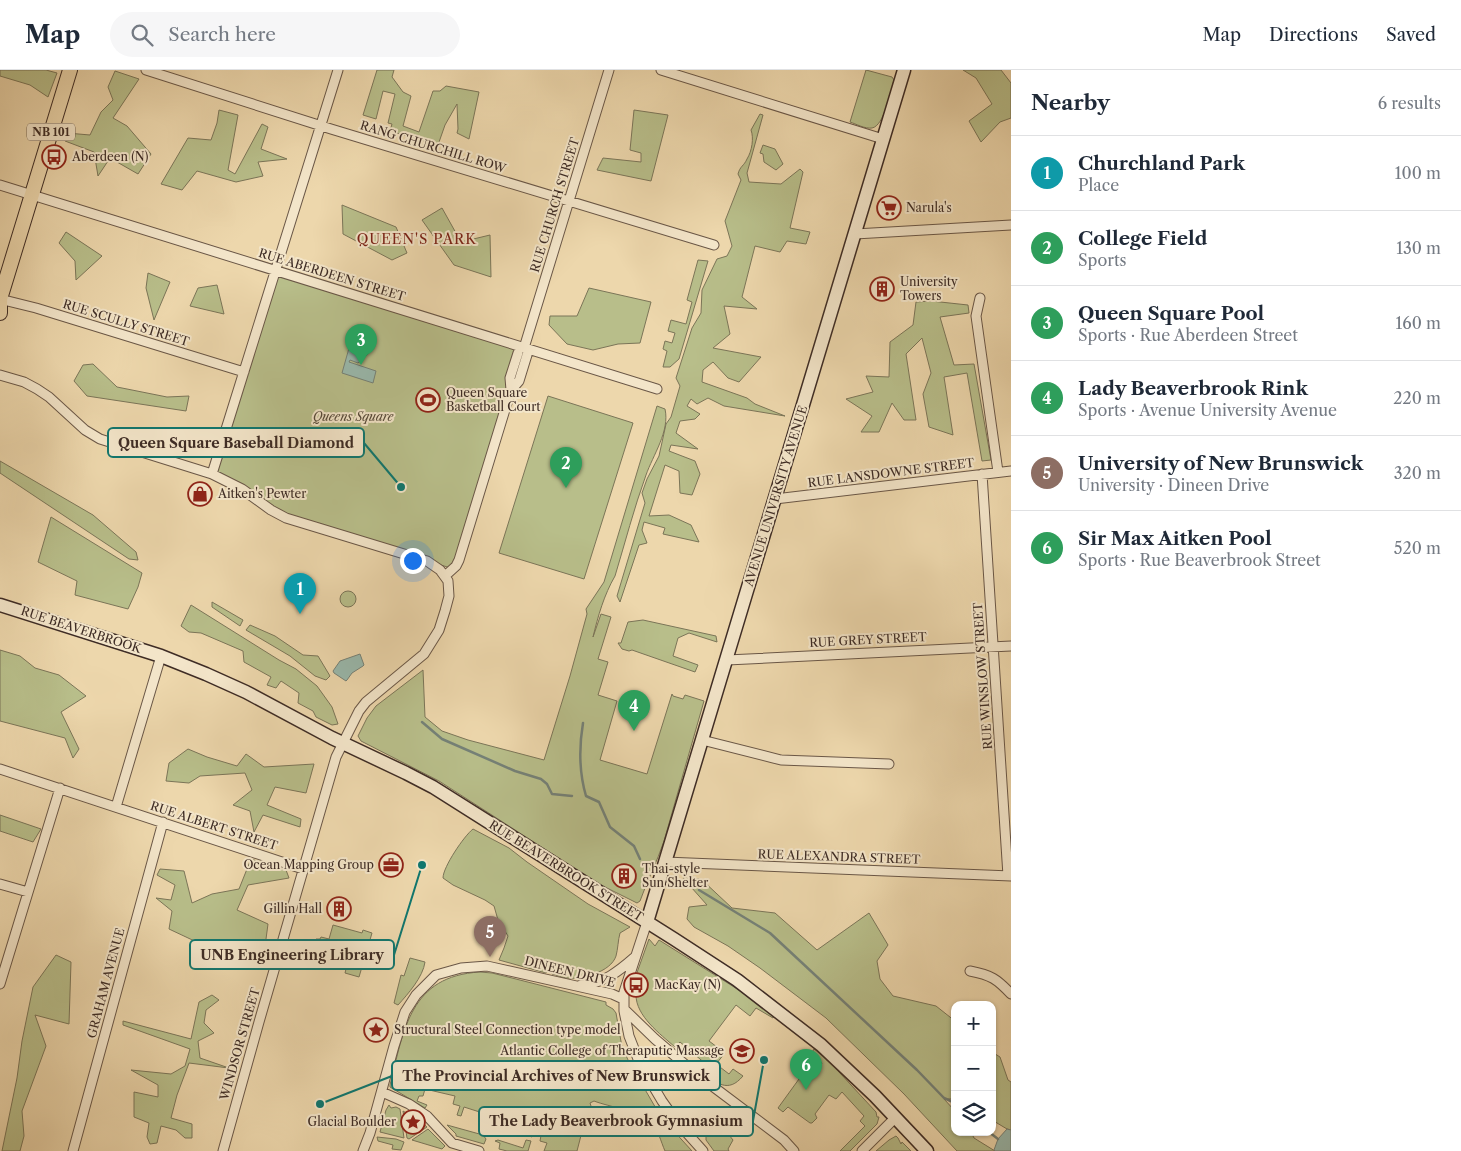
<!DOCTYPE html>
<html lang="en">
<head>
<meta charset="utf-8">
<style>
  body { margin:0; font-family:"Libre Caslon Text",serif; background:#f6f6f7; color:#1f2937 }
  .controls { position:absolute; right:15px; bottom:15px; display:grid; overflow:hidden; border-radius:10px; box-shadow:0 1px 4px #0004 }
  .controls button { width:45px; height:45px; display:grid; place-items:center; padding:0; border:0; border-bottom:1px solid #e0e1e3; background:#fff; color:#1f2937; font:25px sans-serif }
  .you { position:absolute; left:412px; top:490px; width:18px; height:18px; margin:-12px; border:4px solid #fff; border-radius:50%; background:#1a73e8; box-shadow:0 0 0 8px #1a73e833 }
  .badge { display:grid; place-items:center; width:32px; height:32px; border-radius:50%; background:#0b8043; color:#fff; font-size:16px; font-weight:700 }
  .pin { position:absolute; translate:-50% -41px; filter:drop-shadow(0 1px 2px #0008) }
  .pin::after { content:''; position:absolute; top:26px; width:18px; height:15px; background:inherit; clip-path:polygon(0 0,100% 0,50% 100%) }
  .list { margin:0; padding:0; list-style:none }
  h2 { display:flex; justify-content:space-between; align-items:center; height:65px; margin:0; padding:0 20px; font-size:21px }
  h2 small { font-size:16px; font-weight:400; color:#747a83 }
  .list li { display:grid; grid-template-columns:32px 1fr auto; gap:15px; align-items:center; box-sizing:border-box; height:75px; padding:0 20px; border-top:1px solid #e0e1e3 }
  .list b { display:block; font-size:19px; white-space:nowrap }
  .list p { margin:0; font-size:16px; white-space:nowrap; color:#747a83 }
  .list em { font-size:16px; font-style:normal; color:#747a83 }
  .icon { flex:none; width:28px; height:28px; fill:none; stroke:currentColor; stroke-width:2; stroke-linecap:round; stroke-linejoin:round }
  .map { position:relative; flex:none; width:1011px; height:1081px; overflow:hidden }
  header { display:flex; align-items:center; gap:30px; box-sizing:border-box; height:70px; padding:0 25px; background:#fff; border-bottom:1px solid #e0e1e3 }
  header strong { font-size:24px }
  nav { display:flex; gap:28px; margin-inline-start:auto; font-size:18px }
  .search { width:350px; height:45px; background:#f6f6f7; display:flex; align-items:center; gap:12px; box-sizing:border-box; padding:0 18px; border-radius:28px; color:#747a83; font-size:19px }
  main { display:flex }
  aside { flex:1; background:#fff }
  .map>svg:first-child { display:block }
  .green { fill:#b8be8a; stroke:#7b7558 }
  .water { fill:#99b9ad; stroke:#758177 }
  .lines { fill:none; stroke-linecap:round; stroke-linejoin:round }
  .stream { stroke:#758177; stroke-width:2.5 }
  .street-casing { stroke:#6a5747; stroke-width:11 }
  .secondary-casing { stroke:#3e2c25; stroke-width:15 }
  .primary-casing { stroke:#3e2c25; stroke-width:16 }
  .street { stroke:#f3e5c9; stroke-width:9 }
  .secondary { stroke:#f3e5c9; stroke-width:12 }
  .primary { stroke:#edd7ac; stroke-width:14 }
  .labels { text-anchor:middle; stroke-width:4; stroke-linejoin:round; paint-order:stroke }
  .shield { fill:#f3e5c9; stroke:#746456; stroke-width:1 }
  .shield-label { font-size:11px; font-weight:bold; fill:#3e2c25 }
  .street-label { font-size:12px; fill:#3e2c25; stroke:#f3e5c9 }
  .poi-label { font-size:12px; fill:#3e2c25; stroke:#f3e5c9; text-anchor:start }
  .park-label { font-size:12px; font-style:italic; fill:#564939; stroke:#f3e5c9 }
  .neighbourhood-label { font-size:14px; letter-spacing:1px; fill:#7a1f14; stroke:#f3e5c9 }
  .leader { fill:none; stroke:#0f766e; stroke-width:2 }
  .callout-dot { fill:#0f766e; stroke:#f3e5c9; stroke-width:2 }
  .callout { fill:#f3e5c9; stroke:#0f766e; stroke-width:2 }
  .callout-label { font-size:14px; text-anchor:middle; font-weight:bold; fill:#3e2c25 }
</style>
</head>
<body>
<header>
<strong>Map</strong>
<div class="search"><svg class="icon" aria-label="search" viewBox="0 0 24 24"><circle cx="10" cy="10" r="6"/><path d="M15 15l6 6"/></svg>Search here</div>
<nav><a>Map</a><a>Directions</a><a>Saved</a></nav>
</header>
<main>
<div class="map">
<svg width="1011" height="1081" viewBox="0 0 1011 1081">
  <rect width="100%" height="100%" fill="#edd7ac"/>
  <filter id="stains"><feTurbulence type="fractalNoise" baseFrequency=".004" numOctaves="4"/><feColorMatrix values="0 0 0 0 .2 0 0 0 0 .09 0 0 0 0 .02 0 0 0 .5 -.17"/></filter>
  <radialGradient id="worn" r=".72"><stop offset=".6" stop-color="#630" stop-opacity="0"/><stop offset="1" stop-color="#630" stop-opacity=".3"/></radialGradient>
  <path class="green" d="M0 0H46L57 3 48 27 30 15 0 6Z
    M377 0H394L392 7 403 22 411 26 403 56 419 62 433 21H440L446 16 479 22 469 69 457 63 458 59 457 34 445 55 438 75 390 61 392 54 388 53 395 24 383 21 376 49 363 45Z
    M866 0 892 7 894 10C891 21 884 56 872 58 865 59 856 54 850 52Z
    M963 0H1001L1011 13V48L1000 52 981 72 969 51 992 34 976 8Z
    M115 1 139 9 113 48 127 56 151 84 138 104 110 88 98 106 94 82 65 71 67 63 90 65 101 42 113 30 108 17Z
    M219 40 238 45 228 100 235 104 262 54 268 57 261 79 287 89 258 92 263 106 236 112 197 101 182 120 161 114 188 68 211 70 217 53Z
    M634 40 668 45 651 111 597 100 603 88 641 92V83L630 80Z
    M760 44 763 45 747 103 749 112 781 114 800 99 803 102 790 158 810 162 806 174 787 171 780 182 755 176 742 227 757 239 724 236 730 264 713 278 761 287 739 312 728 308 713 292 703 300 702 312 747 328 755 334 785 346 724 336 708 328 697 334 691 329 687 336 700 344 695 349 680 351 676 363 698 379 671 375 669 381 695 391 700 404 692 425 680 423 679 401 665 395 649 446 669 445 691 455 699 472 663 464 665 458 644 452 642 460 647 473 639 475 620 532 617 526 645 433 642 423 647 409 659 386 666 354 671 347 680 316 676 308 692 258 701 243 702 220 717 189 727 186 732 176 725 151 741 110 738 104C740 96 744 96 747 89 752 81 754 68 751 60Z
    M763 75 775 79 783 94 776 100 764 92 763 84 760 83Z
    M342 135 396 157 407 183 392 190 343 164Z
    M442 138 461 172 490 165 491 207 454 195 422 150Z
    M66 162 102 186 76 210 75 191 59 173Z
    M698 190 708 191 679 289 670 297H663L667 281 663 279 665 271 672 273 675 263 668 261 671 250 686 254 692 232 687 230Z
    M276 201 516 275 518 283 454 499 306 454 212 404Z
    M148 203 170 212 154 250 146 218Z
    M217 215 224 244 190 236 198 218Z
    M589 218 651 232 640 273 618 274 593 280 567 274 549 255 550 246H577Z
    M931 231 968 235 969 243 940 247 954 295 974 294 991 390 982 391 967 303 944 307 953 365 929 357 923 324 931 303 922 268 906 284 916 350H904L892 333 879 362H861L872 346 846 329 873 322 866 306 889 307 890 272 913 255 916 232Z
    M93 294 117 317 167 327 189 326 186 341 87 326 74 311 83 295Z
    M548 326 633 353 584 509 499 483Z
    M657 336 665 339C670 361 653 385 646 405 634 438 625 473 615 506 604 525 598 546 593 567L601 544 611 547 598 589 608 592 598 625 617 631 600 690 647 704 672 624 673 626 683 629 685 625 704 631 664 771C657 792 647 811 640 831L637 833 599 814 439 711 361 671 358 666 367 648 376 636 423 600 425 647 442 661 468 670 544 690 570 606 587 544 586 539 604 512Z
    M0 391 93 445 136 482 138 490 129 489 0 403Z
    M51 447 142 503 138 517 128 539 75 525 77 511 38 492Z
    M340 529a8 8 0 1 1 16 0a8 8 0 1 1-16 0Z
    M212 532 243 550 240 556 212 537Z
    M191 535 279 590 296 599 317 616 332 637 338 654 332 655 316 647 313 641 298 633 299 623 281 611 276 618 267 615 271 607 244 592 243 581 201 563 189 562 181 556Z
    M643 550 716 566 717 572 689 563 678 568 673 586 698 595 695 602 632 580 629 581 622 579 618 573H621L628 552Z
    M250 555 275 566 303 585 318 586 330 606 326 610 315 606 290 586 246 560Z
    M0 580 20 586 35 598 59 605 86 626 61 642 79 679 73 688 65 668 0 651Z
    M188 679 207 687 237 696 246 684 264 697 314 694 306 723 275 717 267 735 301 749 300 757 263 745 254 762 250 741 233 735 252 720 245 703 200 706 189 713 166 711 169 693Z
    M0 745 41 759 33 772 0 761Z
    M473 759 509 778 527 792 588 834 630 857 620 863C618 870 618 879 616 886 611 902 581 910 567 908 562 908 557 905 552 904V899H547L546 903 499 890 504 878 508 866 498 850 494 836 485 830 453 815 443 808C443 797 464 766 473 759Z
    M251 789 286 800 289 808 248 815 237 840 268 854 264 884 244 881 220 883 169 859 172 841 156 828 171 830 175 815 157 805 160 799 184 801 192 833 212 824 239 819Z
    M683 808 701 809 732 838 775 843 817 880 869 843 888 875 877 891 880 909 893 926 936 936 955 951V1029H944L955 1041V1062H971L974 1068 995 1081H957L904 1024 826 948 760 898 728 876 694 857 687 849 689 837 707 835Z
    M333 855 362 863 363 860 372 863 359 907 345 903 348 891 318 882 317 883 312 882 316 869H320L321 867 329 869Z
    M649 869 655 876 659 870 742 922 774 946 773 948 756 938 750 946 736 935 709 971 725 983 716 994 729 1004 733 999 743 1006C728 1024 716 1013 702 1001L707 995 680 972 675 977C660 964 636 946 636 925L633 924 634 911Z
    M56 885 71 892 69 954 35 945 46 976 22 1041 24 1066 20 1081H2L17 1008 22 971 33 917Z
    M410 888 425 892C423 907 408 924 398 935L394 933 401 905 404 906Z
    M480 902 492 903 512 908 606 932V935L613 939 616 943 622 977 629 992 661 1047 692 1081H665C661 1072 658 1059 651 1052 641 1041 609 1037 594 1031L590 1033 592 1039 585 1043 586 1046 577 1081H544L547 1073 540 1071 542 1060 535 1059 532 1067 527 1065 529 1057 514 1053 464 1037 461 1046 457 1045 460 1036 453 1034 455 1026 425 1019 423 1026H419L417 1031 427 1035 425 1038 390 1017V1015C404 959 410 906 480 902Z
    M212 925 219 930 206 940 204 953 214 963 198 971 200 988 229 998 189 993 177 1025 171 1048 192 1054V1068H185L176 1060 161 1056 157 1073 150 1074 147 1067 149 1053 134 1047V1022L158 1027V1015L131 1000 171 1004 185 996 190 979 123 955V951L191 969 199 932Z
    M814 979 826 988 876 1042 877 1047H879L877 1054 850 1081H840L865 1056 860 1051 864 1046 842 1022 836 1029 829 1025 815 1044 817 1048 812 1053H810L788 1037 783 1042 778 1038 812 991 820 997 822 993 811 984Z
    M992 982 1000 987 1008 1010 1011 1012V1060L1007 1059 992 1050Z
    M389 1035 391 1038 396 1037 400 1039 404 1068 380 1062 386 1040Z
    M403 1041 420 1051 427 1057 409 1069 407 1068Z
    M447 1055 483 1065 486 1069 484 1074 456 1066V1064Z
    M428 1059 445 1076 442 1079 412 1070Z
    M722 1062 729 1065 733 1070 728 1079 729 1081H714L706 1070V1066Z
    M896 1066 898 1068 901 1074 902 1072 911 1081H876L889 1070Z
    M377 1067 396 1069 404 1072 401 1080 392 1079 393 1075 378 1071Z
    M498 1070 523 1078 526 1070 531 1071 528 1081H507L499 1079 500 1073 495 1071Z"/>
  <path class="water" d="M351 271 370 282 358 293 350 290 349 292 376 301 373 313 342 303Z
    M360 584 364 595 363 596 352 603 347 610 346 611 334 603 333 601 340 591Z
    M1007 1059 1011 1060V1081H995L994 1080 998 1069Z"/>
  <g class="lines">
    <path class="stream" d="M422 652 442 669 515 701 541 709 547 714 552 724 572 726
      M583 653C579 677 579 702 586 726L599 732 610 757 634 776 640 789
      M699 820 770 863 917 1000 944 1028 955 1033
      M989 1062 998 1069"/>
    <g class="street-casing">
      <path id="street" d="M146 0 331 59 714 175
        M661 0 883 69
        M0 115 657 319
        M855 164 1011 155
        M980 228 976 246 998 402
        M0 229 36 238 244 302
        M524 278 609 0
        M0 305 24 312 37 319 49 327 85 360 100 369 212 404 242 419 271 440 286 448 427 491 440 500 448 511 449 526 445 541 439 560 424 584 366 632 359 641 336 687 259 952 223 1081
        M511 320 519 311 527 285
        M212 404 338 0
        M982 404 1008 806
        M775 429 1011 401
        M445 506 456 496 459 490 511 320 510 308 518 283
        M727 590 1011 576
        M702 670 781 690 889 694
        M0 699 303 799
        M116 737 161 586
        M665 792 1011 806
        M0 814 28 822
        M647 852 624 922V941L629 966 640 994 662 1031 677 1052 703 1081
        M970 901C991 905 997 909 1011 924
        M0 914 60 718
        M581 915C603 914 619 901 635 887
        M624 939 655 969 695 1003 784 1070 794 1081
        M382 1022 409 1034 427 1046 452 1073 479 1081
        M73 1081 163 752
        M363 1081 370 1063 394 976 405 942 416 925 436 905 461 898 487 896 612 924 623 929
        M862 1081 896 1047"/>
    </g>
    <g class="secondary-casing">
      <path id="secondary" d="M0 535 161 586 206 604 246 622 332 668 406 703 433 717 674 869 737 910 821 975 875 1026 927 1081
        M647 852 904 0"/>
    </g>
    <g class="primary-casing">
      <path id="primary" d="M0 243V229L70 0"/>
    </g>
    <use href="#street" class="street"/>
    <use href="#secondary" class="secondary"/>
    <use href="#primary" class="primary"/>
  </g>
  <defs>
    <g id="bus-ring" transform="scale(1.25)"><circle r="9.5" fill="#f3e5c9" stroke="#8f2418" stroke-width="1.5"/><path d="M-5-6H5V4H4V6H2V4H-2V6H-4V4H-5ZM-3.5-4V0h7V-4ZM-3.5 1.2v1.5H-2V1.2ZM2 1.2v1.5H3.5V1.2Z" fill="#8f2418"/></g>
    <g id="supermarket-ring" transform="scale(1.25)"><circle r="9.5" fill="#f3e5c9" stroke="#8f2418" stroke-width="1.5"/><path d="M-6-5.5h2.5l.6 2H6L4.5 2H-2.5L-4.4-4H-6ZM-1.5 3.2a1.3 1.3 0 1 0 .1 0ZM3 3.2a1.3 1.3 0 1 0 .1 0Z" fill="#8f2418"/></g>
    <g id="building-ring" transform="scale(1.25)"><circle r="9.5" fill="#f3e5c9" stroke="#8f2418" stroke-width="1.5"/><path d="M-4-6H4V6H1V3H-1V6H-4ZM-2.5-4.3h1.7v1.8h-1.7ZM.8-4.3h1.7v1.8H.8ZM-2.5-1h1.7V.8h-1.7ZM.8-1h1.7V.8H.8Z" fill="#8f2418"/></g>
    <g id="stadium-ring" transform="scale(1.25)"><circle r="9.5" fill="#f3e5c9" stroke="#8f2418" stroke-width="1.5"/><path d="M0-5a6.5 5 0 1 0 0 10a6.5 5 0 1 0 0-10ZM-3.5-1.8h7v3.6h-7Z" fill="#8f2418"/></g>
    <g id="shop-ring" transform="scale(1.25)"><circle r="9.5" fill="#f3e5c9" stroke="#8f2418" stroke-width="1.5"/><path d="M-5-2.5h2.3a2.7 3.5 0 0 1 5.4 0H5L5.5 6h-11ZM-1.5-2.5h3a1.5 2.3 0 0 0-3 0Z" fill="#8f2418"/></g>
    <g id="office-ring" transform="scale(1.25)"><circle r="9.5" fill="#f3e5c9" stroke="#8f2418" stroke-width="1.5"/><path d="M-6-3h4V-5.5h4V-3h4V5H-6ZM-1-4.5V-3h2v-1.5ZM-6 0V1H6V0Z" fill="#8f2418"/></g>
    <g id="sight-ring" transform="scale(1.25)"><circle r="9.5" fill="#f3e5c9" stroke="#8f2418" stroke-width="1.5"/><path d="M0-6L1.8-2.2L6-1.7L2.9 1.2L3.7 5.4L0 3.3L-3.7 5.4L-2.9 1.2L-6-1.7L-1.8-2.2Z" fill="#8f2418"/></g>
    <g id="university-ring" transform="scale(1.25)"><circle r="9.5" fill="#f3e5c9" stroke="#8f2418" stroke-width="1.5"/><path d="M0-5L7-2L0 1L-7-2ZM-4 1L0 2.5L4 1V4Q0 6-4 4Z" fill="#8f2418"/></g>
  </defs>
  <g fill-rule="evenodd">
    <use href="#bus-ring" x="54" y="87"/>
    <use href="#supermarket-ring" x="889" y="138"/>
    <use href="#building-ring" x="882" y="219"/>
    <use href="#stadium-ring" x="428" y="330"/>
    <use href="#shop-ring" x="200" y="424"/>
    <use href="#office-ring" x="391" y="795"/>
    <use href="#building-ring" x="624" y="806"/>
    <use href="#building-ring" x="339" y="839"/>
    <use href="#bus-ring" x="636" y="915"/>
    <use href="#sight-ring" x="376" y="960"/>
    <use href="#university-ring" x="742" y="981"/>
    <use href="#sight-ring" x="413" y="1052"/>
  </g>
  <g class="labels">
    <rect class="shield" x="27" y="53.5" width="48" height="17" rx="4"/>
    <g class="shield-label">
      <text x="51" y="66">NB 101</text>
    </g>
    <g class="street-label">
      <text transform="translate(433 77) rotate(17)" y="4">RANG CHURCHILL ROW</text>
      <text transform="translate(555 135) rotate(-73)" y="4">RUE CHURCH STREET</text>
      <text transform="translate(332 205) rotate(17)" y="4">RUE ABERDEEN STREET</text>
      <text transform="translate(126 253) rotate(17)" y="4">RUE SCULLY STREET</text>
      <text transform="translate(891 403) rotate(-7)" y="4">RUE LANSDOWNE STREET</text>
      <text transform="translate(776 426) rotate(-73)" y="4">AVENUE UNIVERSITY AVENUE</text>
      <text transform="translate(81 560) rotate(18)" y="4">RUE BEAVERBROOK</text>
      <text transform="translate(868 570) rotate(-3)" y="4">RUE GREY STREET</text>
      <text transform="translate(983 606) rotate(-94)" y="4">RUE WINSLOW STREET</text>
      <text transform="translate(214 756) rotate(18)" y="4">RUE ALBERT STREET</text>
      <text transform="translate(839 787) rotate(2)" y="4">RUE ALEXANDRA STREET</text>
      <text transform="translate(566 801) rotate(32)" y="4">RUE BEAVERBROOK STREET</text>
      <text transform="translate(570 902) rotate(14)" y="4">DINEEN DRIVE</text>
      <text transform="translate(106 913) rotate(-75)" y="4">GRAHAM AVENUE</text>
      <text transform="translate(240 974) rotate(-74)" y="4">WINDSOR STREET</text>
    </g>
    <g class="poi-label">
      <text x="72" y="91">Aberdeen (N)</text>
      <text x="906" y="142">Narula's</text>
      <text x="900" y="216">University<tspan x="900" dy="14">Towers</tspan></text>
      <text x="446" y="327">Queen Square<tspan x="446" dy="14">Basketball Court</tspan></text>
      <text x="218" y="428">Aitken's Pewter</text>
      <text x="374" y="799" text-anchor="end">Ocean Mapping Group</text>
      <text x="642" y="803">Thai-style<tspan x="642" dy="14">Sun Shelter</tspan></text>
      <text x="322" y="843" text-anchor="end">Gillin Hall</text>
      <text x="654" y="919">MacKay (N)</text>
      <text x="394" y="964">Structural Steel Connection type model</text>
      <text x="724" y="985" text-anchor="end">Atlantic College of Theraputic Massage</text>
      <text x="396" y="1056" text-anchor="end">Glacial Boulder</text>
    </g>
    <g class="park-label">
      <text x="353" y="351">Queens Square</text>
    </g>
    <g class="neighbourhood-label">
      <text x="417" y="174">QUEEN'S PARK</text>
    </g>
  </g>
  <path class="leader" d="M401 417L364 373M422 795L394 885M320 1034L392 1006M764 990L753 1051"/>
  <g class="callout-dot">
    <circle cx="401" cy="417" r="5"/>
    <circle cx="422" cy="795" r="5"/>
    <circle cx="320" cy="1034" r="5"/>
    <circle cx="764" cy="990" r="5"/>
  </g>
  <g class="callout">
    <rect x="108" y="358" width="256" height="29" rx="5"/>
    <rect x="190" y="870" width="204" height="29" rx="5"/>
    <rect x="392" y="991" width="328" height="29" rx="5"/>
    <rect x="479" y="1037" width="274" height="29" rx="5"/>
  </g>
  <g class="callout-label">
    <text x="236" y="378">Queen Square Baseball Diamond</text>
    <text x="292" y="890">UNB Engineering Library</text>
    <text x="556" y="1011">The Provincial Archives of New Brunswick</text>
    <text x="616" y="1056">The Lady Beaverbrook Gymnasium</text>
  </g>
  <rect width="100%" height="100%" filter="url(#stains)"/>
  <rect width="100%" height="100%" fill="url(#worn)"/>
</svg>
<div class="controls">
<button>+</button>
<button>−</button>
<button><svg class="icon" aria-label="layers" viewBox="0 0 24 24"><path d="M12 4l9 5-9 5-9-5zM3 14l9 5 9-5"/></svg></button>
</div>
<div class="you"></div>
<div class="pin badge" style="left:300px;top:544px;background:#0f9aa8">1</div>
<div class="pin badge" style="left:566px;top:418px;background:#2e9e5b">2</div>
<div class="pin badge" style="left:361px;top:295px;background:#2e9e5b">3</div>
<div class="pin badge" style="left:634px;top:661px;background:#2e9e5b">4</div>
<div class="pin badge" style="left:490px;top:887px;background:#8d6e63">5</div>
<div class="pin badge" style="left:806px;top:1020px;background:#2e9e5b">6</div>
</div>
<aside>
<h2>Nearby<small>6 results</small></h2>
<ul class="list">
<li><span class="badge" style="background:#0f9aa8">1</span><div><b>Churchland Park</b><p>Place</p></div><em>100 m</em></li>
<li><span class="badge" style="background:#2e9e5b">2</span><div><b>College Field</b><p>Sports</p></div><em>130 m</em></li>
<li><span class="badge" style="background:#2e9e5b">3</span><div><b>Queen Square Pool</b><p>Sports · Rue Aberdeen Street</p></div><em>160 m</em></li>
<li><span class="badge" style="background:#2e9e5b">4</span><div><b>Lady Beaverbrook Rink</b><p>Sports · Avenue University Avenue</p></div><em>220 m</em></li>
<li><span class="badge" style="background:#8d6e63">5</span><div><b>University of New Brunswick</b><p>University · Dineen Drive</p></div><em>320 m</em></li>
<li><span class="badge" style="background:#2e9e5b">6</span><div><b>Sir Max Aitken Pool</b><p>Sports · Rue Beaverbrook Street</p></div><em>520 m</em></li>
</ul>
</aside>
</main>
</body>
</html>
